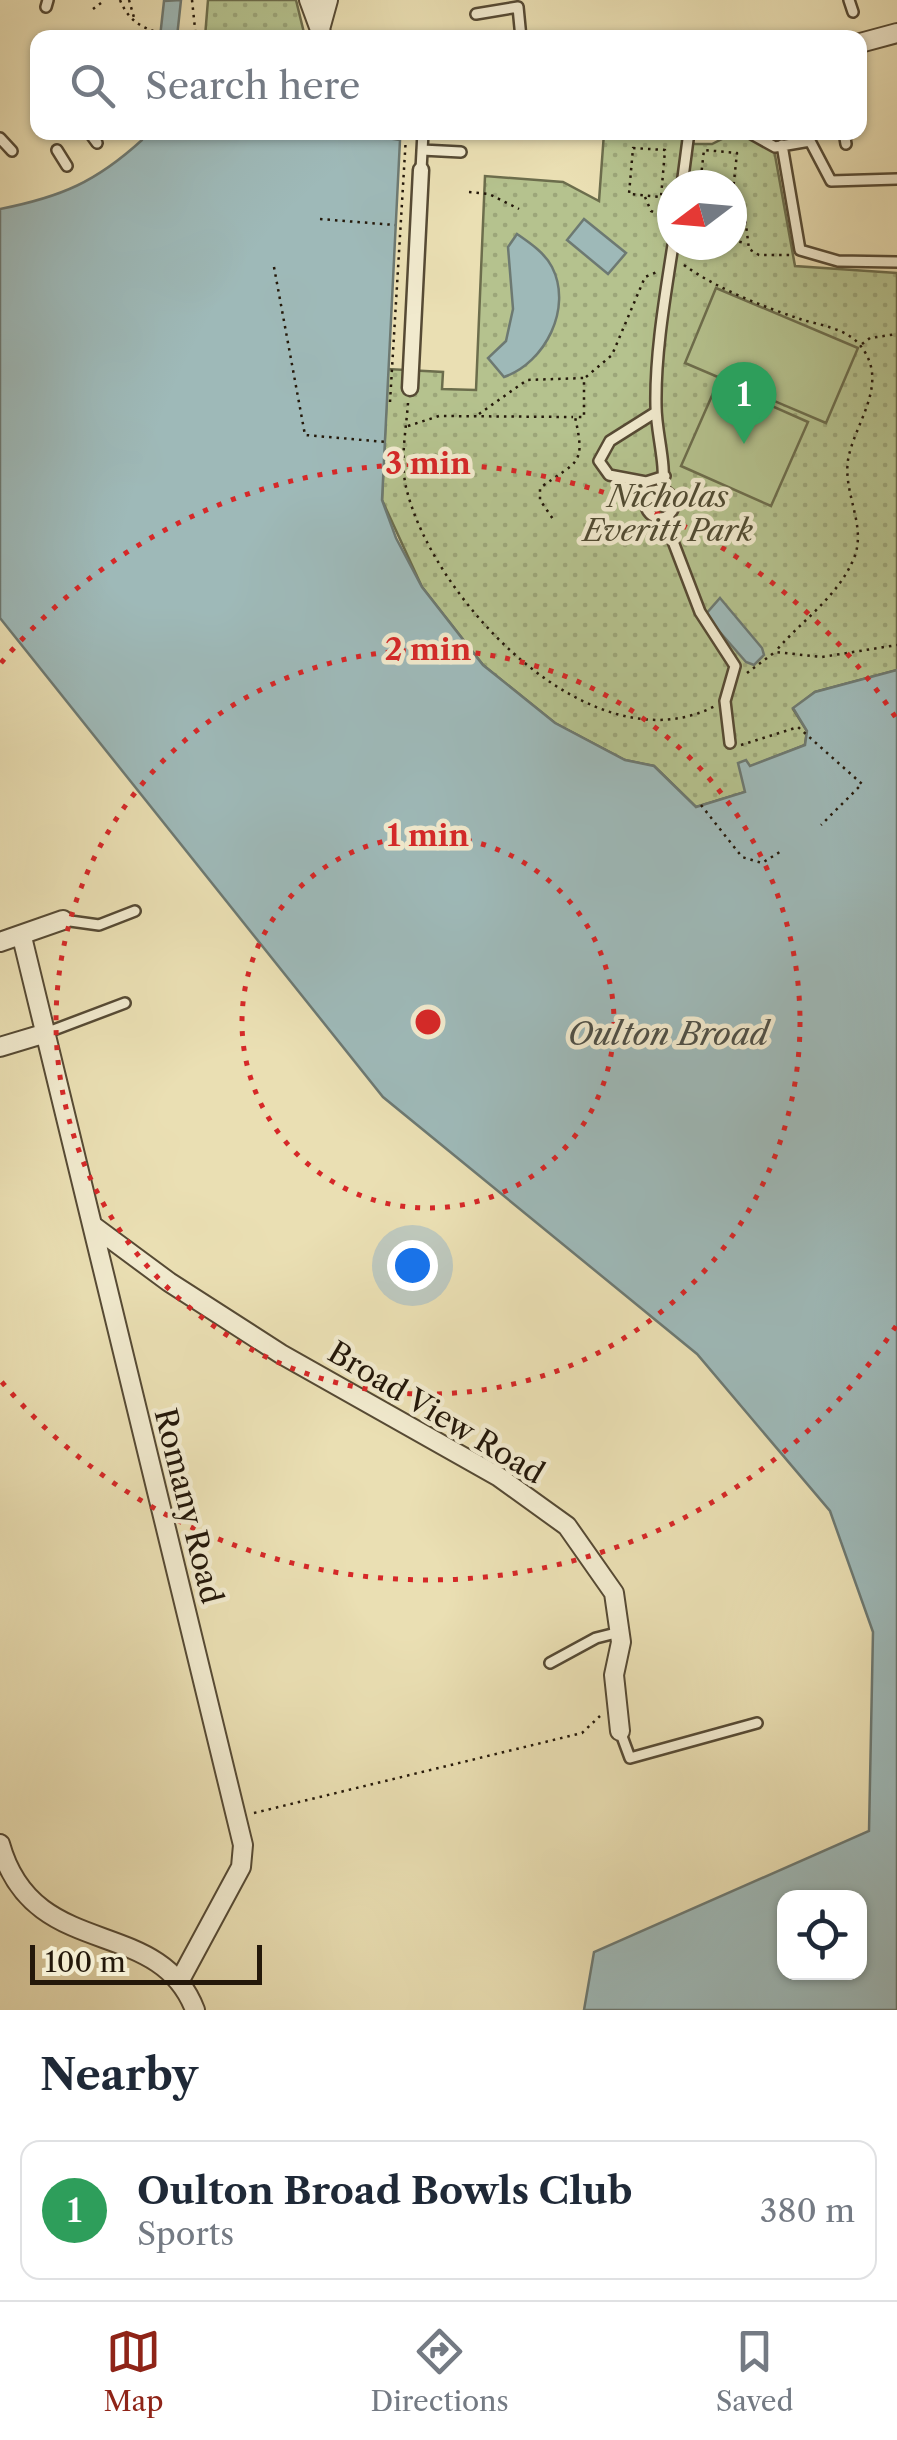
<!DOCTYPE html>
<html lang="en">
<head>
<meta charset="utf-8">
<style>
  body { margin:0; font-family:"Libre Caslon Text",serif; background:#f2f2f3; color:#1f2937 }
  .controls { position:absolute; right:30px; bottom:30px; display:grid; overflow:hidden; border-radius:20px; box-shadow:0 2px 8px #0004 }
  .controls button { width:90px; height:90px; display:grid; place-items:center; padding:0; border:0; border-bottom:2px solid #e0e1e3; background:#fff; color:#1f2937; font:50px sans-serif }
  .compass { position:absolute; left:657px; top:170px; width:90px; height:90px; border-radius:50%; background:#fff; box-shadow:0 2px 8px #0004; rotate:254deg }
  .scale { position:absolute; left:30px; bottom:25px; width:232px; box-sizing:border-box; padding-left:10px; border:5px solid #24180a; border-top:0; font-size:28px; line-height:35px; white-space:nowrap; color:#24180a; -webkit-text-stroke:8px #f1eace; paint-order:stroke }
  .you { position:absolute; left:412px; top:1265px; width:35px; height:35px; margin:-25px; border:8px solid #fff; border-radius:50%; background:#1a73e8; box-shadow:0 0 0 15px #1a73e833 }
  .badge { display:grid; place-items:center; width:65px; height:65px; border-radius:50%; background:#8f2418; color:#fff; font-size:32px; font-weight:700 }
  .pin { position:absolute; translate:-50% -82px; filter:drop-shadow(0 2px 5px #0008) }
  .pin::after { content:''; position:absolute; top:52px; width:35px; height:30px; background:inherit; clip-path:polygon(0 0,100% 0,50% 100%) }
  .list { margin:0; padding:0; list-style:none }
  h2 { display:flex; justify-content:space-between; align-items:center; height:130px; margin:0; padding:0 40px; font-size:42px }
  h2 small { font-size:32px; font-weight:400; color:#747a83 }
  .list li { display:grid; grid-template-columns:65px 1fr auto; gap:30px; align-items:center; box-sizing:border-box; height:140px; margin:0 20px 20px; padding:0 20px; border:2px solid #e0e1e3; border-radius:20px }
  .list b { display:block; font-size:38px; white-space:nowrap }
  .list p { margin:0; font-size:32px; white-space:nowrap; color:#747a83 }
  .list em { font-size:32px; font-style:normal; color:#747a83 }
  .icon { flex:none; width:55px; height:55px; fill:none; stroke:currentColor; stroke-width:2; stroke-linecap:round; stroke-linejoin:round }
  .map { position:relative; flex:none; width:897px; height:2010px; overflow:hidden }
  .search { position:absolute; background:#fff; box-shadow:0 2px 8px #0004; left:30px; right:30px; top:30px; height:110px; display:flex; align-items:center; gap:25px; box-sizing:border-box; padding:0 35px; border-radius:20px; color:#747a83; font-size:38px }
  .sheet { height:290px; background:#fff }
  nav { display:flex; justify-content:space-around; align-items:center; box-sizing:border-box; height:140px; border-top:2px solid #e0e1e3; background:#fff; font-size:28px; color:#747a83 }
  nav a { display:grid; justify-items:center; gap:5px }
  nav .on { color:#8f2418 }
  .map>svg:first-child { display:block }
  .grass { fill:url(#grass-dots); stroke:#6c6d4c; stroke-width:2.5; fill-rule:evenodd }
  .garden { fill:#b5c28e; stroke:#6c6d4c; stroke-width:2.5 }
  .water { fill:#9eb9b8; stroke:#6d7972; stroke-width:2.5; fill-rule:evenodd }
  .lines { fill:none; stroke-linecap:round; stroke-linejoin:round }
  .service-casing { stroke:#564a34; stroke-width:14 }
  .pedestrian-casing { stroke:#564a34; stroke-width:19 }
  .minor-casing { stroke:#564a34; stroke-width:22 }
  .path { stroke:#24180a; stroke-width:2.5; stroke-dasharray:2.5 5; stroke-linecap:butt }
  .service { stroke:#f1eace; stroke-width:9 }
  .pedestrian { stroke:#f1eace; stroke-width:14 }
  .minor { stroke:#f1eace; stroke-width:18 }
  .ring { fill:none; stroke:#d62828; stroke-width:5; stroke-dasharray:5 10 }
  .labels { text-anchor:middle; stroke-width:9; stroke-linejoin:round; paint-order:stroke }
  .park-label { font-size:30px; font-style:italic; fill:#504b32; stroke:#f1eace }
  .street-label { font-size:30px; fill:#24180a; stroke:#f1eace }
  .water-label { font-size:32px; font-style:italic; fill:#4f5047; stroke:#f1eace }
  .centre { fill:#d62828; stroke:#f1eace; stroke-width:5 }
  .ring-label { font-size:30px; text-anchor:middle; font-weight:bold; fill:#d62828; stroke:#f1eace; stroke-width:9; stroke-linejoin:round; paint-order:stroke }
</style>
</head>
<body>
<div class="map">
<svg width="897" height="2010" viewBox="0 0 897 2010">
  <defs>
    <pattern id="grass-dots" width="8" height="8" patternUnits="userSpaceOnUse" patternTransform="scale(2.5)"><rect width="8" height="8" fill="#b5c28e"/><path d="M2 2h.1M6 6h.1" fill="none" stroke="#9ca679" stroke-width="1.8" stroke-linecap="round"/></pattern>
  </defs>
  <rect width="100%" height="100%" fill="#eadfb3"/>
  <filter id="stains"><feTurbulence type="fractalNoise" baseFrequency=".002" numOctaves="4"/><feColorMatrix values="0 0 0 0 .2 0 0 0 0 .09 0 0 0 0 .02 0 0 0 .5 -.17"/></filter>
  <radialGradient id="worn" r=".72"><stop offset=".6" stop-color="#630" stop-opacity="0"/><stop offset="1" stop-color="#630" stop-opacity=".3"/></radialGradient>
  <path class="grass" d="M208 0H296L305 37H205Z
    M604 133H665L695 144H712L734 133H771L795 266 897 273V670L815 692 793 709 807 731 805 745 749 767 745 792 696 807 654 766 625 760 555 723 483 665 422 587 382 500 388 369 443 372 442 389 476 390 485 176 563 182 599 201ZM672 185H732V245H672Z"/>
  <path class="garden" d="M716 288 858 348 826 423 685 363Z
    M718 382 808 422 771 506 681 466Z"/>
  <path class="water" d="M181 0 177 37H160L164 1Z
    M349 132 400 140 382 500 396 538 422 587 483 665 555 723 625 760 654 766 696 807 745 792 738 763 746 760 750 766 805 745 807 731 793 708 815 692 897 670V2010H584L594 1952 869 1831 873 1632 830 1511 697 1354 383 1097 0 618V209C61 197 96 182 142 140L143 133ZM784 1898H860V1972H784Z
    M584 219 626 253 608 274 567 240Z
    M517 234C530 243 545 253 552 267 573 308 545 363 504 377L488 358 506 341 513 309 508 247Z
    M720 598 762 648 764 655 754 665 746 662 705 615Z"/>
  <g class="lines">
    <g class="service-casing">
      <path id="service" d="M849 0 853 12
        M46 7 48 0
        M476 14 518 7 521 38
        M89 132 97 143
        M748 132 775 147 810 141 831 181 897 179
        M844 132 846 144
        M0 138 12 151
        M782 145 800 250 838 261 897 262
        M57 150 67 166
        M422 150 461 152
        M421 170 423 132
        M682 185 689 132
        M656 412 610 441 599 461 609 475 646 482 665 476
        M646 504a14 14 0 1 1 28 0a14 14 0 1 1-28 0Z
        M662 490C667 465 656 433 656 406 655 354 665 297 673 245
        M664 518 700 612 735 666 725 701 730 743
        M63 920 99 925 135 911
        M43 1034 125 1003
        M550 1663 596 1638 620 1632
        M620 1731 630 1758 757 1723"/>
    </g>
    <g class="pedestrian-casing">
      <path id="pedestrian" d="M410 388 421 170"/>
    </g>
    <g class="minor-casing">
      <path id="minor" d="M309 0 323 38
        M320 29 328 0
        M860 43 897 33
        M22 937 243 1845 241 1867 180 1980
        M0 942 63 920
        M0 1047 43 1034
        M92 1225 169 1282 281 1354 499 1477 567 1526 614 1593 621 1642 614 1675 620 1731
        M0 1844C33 1963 159 1914 195 2010"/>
    </g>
    <path class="path" d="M120 0C132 30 157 33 186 38
      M129 0 135 21
      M192 0 196 38
      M93 9 105 0
      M379 132 406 136V132
      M633 148 665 150 661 197 629 194Z
      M700 185 704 150 737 153 732 200
      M469 192 489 194 519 209
      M645 197 651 211 672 221
      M734 197 743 201 749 249 759 255H790
      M320 219 395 225
      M732 240 745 243
      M684 265C717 289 764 307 803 320 821 325 846 329 859 344 892 382 854 423 848 460 843 494 867 526 854 558 838 597 801 621 775 652
      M274 267 305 435 386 442
      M862 344 870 338 897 334
      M586 377 612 355 645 277 657 272
      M390 402 406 136
      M408 403C406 431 400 460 406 487 432 599 592 770 715 706
      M479 414 527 380 584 378V417H575C586 466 578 460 540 488V500L555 522
      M408 426 439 416 573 417
      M747 673 775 652 822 657 897 645
      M741 745 798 727 862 784 821 825
      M701 805 742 857 762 863 783 850
      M254 1813 582 1733 600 1716"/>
    <use href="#service" class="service"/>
    <use href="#pedestrian" class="pedestrian"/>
    <use href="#minor" class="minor"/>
  </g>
  <g class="ring">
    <circle cx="428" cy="1022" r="186"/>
    <circle cx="428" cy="1022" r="372"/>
    <path d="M896 1326A558 558 0 0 1 1 1381M1 663A558 558 0 0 1 896 718"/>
  </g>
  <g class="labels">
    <g class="park-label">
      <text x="668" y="507">Nicholas<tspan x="668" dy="34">Everitt Park</tspan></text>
    </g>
    <g class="street-label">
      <text transform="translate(436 1413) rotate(31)" y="10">Broad View Road</text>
      <text transform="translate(188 1506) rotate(76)" y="10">Romany Road</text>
    </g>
    <g class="water-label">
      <text x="668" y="1045">Oulton Broad</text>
    </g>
  </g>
  <circle cx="428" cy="1022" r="15" class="centre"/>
  <g class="ring-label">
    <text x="428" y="474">3 min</text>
    <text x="428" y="660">2 min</text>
    <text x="428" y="846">1 min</text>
  </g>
  <rect width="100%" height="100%" filter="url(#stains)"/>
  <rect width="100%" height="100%" fill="url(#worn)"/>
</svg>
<div class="controls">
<button><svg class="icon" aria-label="locate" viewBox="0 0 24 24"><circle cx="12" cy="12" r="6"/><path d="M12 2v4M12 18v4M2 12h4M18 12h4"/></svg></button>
</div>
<svg class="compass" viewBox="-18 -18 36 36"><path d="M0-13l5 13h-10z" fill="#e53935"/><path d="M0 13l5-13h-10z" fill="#747a83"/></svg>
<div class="scale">100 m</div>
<div class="you"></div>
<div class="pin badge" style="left:744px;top:444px;background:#2e9e5b">1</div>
<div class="search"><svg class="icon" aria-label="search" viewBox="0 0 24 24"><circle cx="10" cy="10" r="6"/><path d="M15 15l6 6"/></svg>Search here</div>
</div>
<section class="sheet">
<h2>Nearby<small></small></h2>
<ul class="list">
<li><span class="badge" style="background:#2e9e5b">1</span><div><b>Oulton Broad Bowls Club</b><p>Sports</p></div><em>380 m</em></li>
</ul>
</section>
<nav>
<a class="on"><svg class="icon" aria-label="map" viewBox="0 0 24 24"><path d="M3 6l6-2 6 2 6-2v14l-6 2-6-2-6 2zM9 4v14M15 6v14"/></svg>Map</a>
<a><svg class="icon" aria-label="directions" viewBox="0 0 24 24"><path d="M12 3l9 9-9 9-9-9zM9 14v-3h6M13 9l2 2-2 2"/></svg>Directions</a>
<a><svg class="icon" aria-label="saved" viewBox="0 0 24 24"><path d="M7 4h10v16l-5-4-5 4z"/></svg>Saved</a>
</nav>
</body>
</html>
